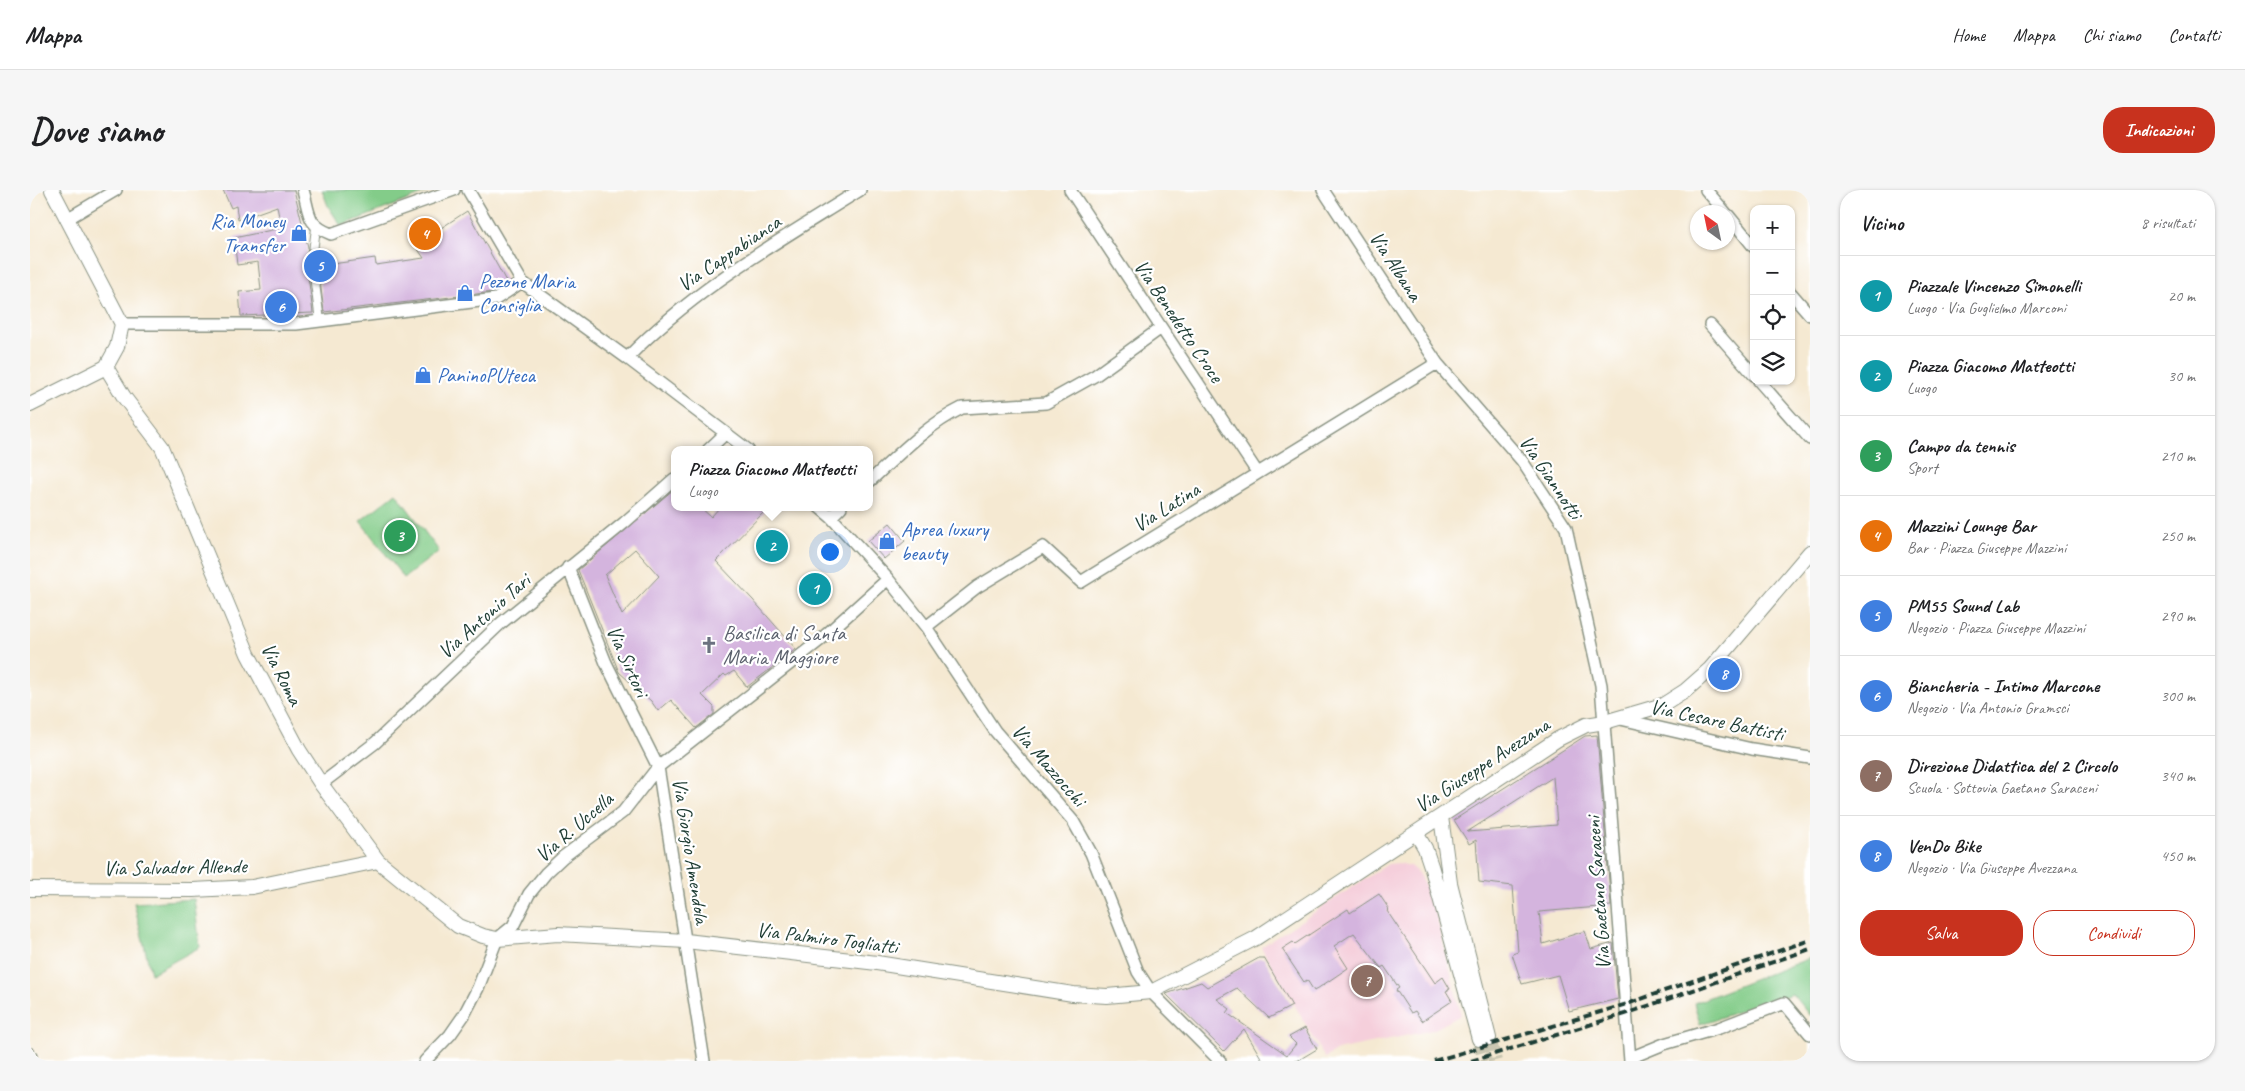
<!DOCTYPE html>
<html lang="it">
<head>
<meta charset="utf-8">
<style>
  body { margin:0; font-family:Caveat,sans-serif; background:#f6f6f6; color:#202124 }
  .controls { position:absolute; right:15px; top:15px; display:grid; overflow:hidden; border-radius:10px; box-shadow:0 1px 4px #0004 }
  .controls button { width:45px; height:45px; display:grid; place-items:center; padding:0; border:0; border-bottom:1px solid #e0e0e0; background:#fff; color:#202124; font:25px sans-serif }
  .compass { position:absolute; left:1660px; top:15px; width:45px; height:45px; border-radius:50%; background:#fff; box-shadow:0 1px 4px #0004; rotate:327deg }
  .you { position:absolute; left:799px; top:361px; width:18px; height:18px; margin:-12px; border:4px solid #fff; border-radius:50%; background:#1a73e8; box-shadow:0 0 0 8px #1a73e833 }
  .badge { display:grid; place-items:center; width:32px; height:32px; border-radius:50%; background:#c8321e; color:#fff; font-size:16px; font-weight:700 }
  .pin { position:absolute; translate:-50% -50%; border:2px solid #fff; box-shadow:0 1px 5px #0006 }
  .popup { position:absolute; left:641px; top:256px; width:202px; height:65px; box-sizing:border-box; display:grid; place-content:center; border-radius:10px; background:#fff; filter:drop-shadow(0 1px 4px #0005); font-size:16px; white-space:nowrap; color:#757577 }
  .popup b { font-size:19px; color:#202124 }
  .popup::after { content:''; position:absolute; left:50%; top:100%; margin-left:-10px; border:10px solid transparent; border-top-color:#fff }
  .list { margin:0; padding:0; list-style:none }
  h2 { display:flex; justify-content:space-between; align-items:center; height:65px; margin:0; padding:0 20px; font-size:21px }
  h2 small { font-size:16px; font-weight:400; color:#757577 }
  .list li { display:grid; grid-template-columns:32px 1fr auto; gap:15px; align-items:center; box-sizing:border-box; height:80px; padding:0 20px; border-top:1px solid #e0e0e0 }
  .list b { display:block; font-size:19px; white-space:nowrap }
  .list p { margin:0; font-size:16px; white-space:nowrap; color:#757577 }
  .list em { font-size:16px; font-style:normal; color:#757577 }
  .actions { display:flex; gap:10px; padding:15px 20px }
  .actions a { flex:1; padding:11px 0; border:1px solid #c8321e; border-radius:20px; text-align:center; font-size:18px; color:#c8321e }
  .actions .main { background:#c8321e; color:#fff }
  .icon { flex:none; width:28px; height:28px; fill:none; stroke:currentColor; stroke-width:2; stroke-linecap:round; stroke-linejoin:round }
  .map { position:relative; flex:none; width:1780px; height:871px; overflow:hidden; border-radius:20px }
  header { display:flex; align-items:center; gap:30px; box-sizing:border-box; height:70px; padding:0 25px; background:#fff; border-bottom:1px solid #e0e0e0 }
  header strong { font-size:24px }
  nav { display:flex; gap:28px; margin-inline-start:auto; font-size:18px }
  .intro { display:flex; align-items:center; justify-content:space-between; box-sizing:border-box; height:120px; padding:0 30px }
  h1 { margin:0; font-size:35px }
  .button { padding:12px 22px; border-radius:20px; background:#c8321e; color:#fff; font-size:18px; font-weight:700 }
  main { display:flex; gap:30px; padding:0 30px }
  aside { flex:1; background:#fff; border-radius:20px; box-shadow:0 1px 4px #0004 }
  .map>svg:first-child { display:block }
  .built { fill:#f5cfdb }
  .green { fill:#83cc89; stroke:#51845e }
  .building { fill:#d4b4de; fill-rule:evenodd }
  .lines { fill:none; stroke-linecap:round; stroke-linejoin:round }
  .tertiary-tunnel { stroke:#cac7b2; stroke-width:14; stroke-dasharray:14 7; stroke-linecap:butt }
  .pedestrian-casing { stroke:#8a9383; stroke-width:10 }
  .minor-casing { stroke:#8a9383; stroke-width:14 }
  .tertiary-casing { stroke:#8a9383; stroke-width:16 }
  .pedestrian { stroke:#fff; stroke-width:8 }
  .minor { stroke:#fff; stroke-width:11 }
  .tertiary { stroke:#fff; stroke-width:14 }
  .rail { stroke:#1f3d34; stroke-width:4; stroke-dasharray:8 4; stroke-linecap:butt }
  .labels { text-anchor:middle; stroke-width:4.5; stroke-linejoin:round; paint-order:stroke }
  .shop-label { font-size:21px; fill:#366cbe; stroke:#fff; text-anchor:start }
  .street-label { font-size:21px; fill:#1f3d34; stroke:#fff }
  .worship-label { font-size:21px; fill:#5b616d; stroke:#fff; text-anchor:start }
</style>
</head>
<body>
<header>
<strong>Mappa</strong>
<nav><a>Home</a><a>Mappa</a><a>Chi siamo</a><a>Contatti</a></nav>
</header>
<div class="intro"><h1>Dove siamo</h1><a class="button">Indicazioni</a></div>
<main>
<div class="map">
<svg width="1780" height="871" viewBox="0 0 1780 871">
  <rect width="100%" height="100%" fill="#fff"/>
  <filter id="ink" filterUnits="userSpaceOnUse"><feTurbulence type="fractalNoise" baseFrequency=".02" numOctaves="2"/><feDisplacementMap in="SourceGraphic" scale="10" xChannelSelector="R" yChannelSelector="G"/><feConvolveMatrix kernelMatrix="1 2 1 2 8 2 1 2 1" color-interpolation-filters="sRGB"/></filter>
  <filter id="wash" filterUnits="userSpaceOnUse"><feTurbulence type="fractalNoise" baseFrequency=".0096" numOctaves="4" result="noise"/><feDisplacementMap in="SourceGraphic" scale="20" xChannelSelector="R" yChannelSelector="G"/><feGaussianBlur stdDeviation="1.12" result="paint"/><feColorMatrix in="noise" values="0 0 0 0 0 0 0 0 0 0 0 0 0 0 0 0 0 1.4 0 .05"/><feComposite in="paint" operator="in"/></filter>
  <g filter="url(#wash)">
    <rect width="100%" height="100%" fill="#f5e9d2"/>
    <path class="built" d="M1369 673 1380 676 1388 683 1402 708 1431 825 1403 840 1307 860 1295 868 1231 757 1358 674Z"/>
    <path class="green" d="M292 0H403L311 36 298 16Z
      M366 303 409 361 374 388 330 331Z
      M164 709 170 757 121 784 104 713Z
      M1780 768V826L1762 804 1670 834 1664 813Z"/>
    <g id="blocks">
      <path class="building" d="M193 0H264L278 57 276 71 283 123 211 126 209 102 231 100 228 72 207 75 204 48 251 38 247 16 208 30 206 16 201 18Z
        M437 21 477 93 463 102 294 122 288 76 345 68 346 75 394 68 385 55Z
        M644 299V317H670L681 327 690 317H739L686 371 723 410 766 459 717 497 704 481 696 486 694 484 672 505 684 517V524L666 538 641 510 628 521 621 511 589 482 548 380ZM605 359 629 386 592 425 575 385Z
        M860 333 875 351 854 369 838 351Z
        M1567 545 1581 716 1509 722 1513 754 1555 741 1561 759 1583 753 1588 809 1539 821 1528 785 1492 794 1482 764 1488 762 1483 696 1449 692 1446 650 1439 654 1424 630 1555 546ZM1523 587 1527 635 1437 642Z
        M1349 704 1359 719 1357 721 1405 793 1413 787 1420 799 1416 801 1422 811 1392 831 1385 821 1381 823 1366 800 1369 798 1354 776 1351 778 1324 743 1304 756 1318 778 1284 801 1277 790 1274 792 1252 759 1263 752 1265 754 1318 719 1320 723Z
        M1229 768H1234L1262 816 1239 828 1207 798 1187 809 1200 819 1197 823 1257 865 1266 854 1259 847 1275 838 1287 859 1267 871H1233L1214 839 1194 861 1136 804 1171 792 1177 797Z"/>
    </g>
  </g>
  <g filter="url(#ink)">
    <use href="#blocks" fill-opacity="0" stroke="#8a9383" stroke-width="1"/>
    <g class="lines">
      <path class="tertiary-tunnel" d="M1459 848 1465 871
        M1449 849 1455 871"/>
      <g class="pedestrian-casing">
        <path id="pedestrian" d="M286 38 282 70 290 131"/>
      </g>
      <g class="minor-casing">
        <path id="minor" d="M273 0C280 24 276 34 301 44L424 0
          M438 0 492 92 597 168 718 260
          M1040 0 1227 282
          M1293 0 1407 173 1492 271 1536 338 1571 495 1600 871
          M1676 0 1695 22
          M1698 25 1724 57
          M37 29 86 0
          M1761 103 1780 125
          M92 134H266L466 109 492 92
          M1680 135 1724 185
          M597 168C665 98 749 51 830 0
          M1729 191 1780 249
          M678 260 696 243
          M840 291C868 265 897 235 932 218L1016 213 1066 185 1131 138
          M789 317 801 327 858 389 896 437 965 541 1043 631 1061 663 1108 782 1121 802 1190 871
          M801 327 811 317
          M538 377 576 473 628 577 674 871
          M896 437 947 397 1013 357 1051 392 1407 173
          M1586 528 1722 559 1780 568
          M291 594 345 553 470 434 594 333 644 289
          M0 864 2 871
          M1600 868 1634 854 1689 838 1754 813 1780 844
          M395 871 420 845 434 825 448 798 467 749 483 736 499 704 516 683 533 667 593 622 628 577 789 451 858 389"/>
      </g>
      <g class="tertiary-casing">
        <path id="tertiary" d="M22 0 92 134 87 157 76 177
          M76 177 94 207 132 257 218 464 269 560 291 594 348 671 428 736 453 746 467 749 528 744 656 751 847 773 1043 804 1077 806 1121 802 1226 748 1528 549 1556 535 1575 532 1633 515 1655 501 1680 479 1780 362
          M0 215 76 177
          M1411 627 1420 693 1459 848
          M1386 643 1395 658 1402 679 1449 849
          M0 699 163 700 222 697 348 671"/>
      </g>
      <use href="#pedestrian" class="pedestrian"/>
      <use href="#minor" class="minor"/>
      <use href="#tertiary" class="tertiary"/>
      <path class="rail" d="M1404 871 1594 815 1780 750
        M1441 871 1595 824 1780 759"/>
    </g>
  </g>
  <defs>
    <g id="shop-bare" transform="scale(1.35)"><path d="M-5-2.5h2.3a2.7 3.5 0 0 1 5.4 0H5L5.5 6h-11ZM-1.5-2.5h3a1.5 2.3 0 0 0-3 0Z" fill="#3f7fe0" stroke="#fff" stroke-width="2.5" paint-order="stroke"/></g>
    <g id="church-bare" transform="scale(1.35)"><path d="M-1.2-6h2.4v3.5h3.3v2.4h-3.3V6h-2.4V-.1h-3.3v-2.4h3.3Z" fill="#6b7280" stroke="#fff" stroke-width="2.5" paint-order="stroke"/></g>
  </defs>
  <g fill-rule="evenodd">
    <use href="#shop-bare" x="269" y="43"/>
    <use href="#shop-bare" x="435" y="103"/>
    <use href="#shop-bare" x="393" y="185"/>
    <use href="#shop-bare" x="857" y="351"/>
    <use href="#church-bare" x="679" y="455"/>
  </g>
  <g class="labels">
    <g class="shop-label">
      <text x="255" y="38" text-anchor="end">Ria Money<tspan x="255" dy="24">Transfer</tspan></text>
      <text x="449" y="98">Pezone Maria<tspan x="449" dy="24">Consiglia</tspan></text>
      <text x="407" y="192">PaninoPUteca</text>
      <text x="871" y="346">Aprea luxury<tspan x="871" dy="24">beauty</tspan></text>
    </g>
    <g class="street-label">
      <text transform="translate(699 63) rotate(-34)" y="7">Via Cappabianca</text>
      <text transform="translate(1366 76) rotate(57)" y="7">Via Albana</text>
      <text transform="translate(1149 131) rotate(56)" y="7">Via Benedetto Croce</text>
      <text transform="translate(1521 287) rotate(56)" y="7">Via Giannotti</text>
      <text transform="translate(1136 317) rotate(-32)" y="7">Via Latina</text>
      <text transform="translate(454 426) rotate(-42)" y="7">Via Antonio Tari</text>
      <text transform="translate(598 471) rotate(66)" y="7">Via Sirtori</text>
      <text transform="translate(252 484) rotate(63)" y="7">Via Roma</text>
      <text transform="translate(1687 530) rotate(12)" y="7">Via Cesare Battisti</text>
      <text transform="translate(1019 575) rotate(49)" y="7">Via Mazzocchi</text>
      <text transform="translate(1452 575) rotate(-33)" y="7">Via Giuseppe Avezzana</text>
      <text transform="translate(544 637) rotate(-41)" y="7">Via R. Uccella</text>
      <text transform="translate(661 661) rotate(81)" y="7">Via Giorgio Amendola</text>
      <text transform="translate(145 677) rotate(-1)" y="7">Via Salvador Allende</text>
      <text transform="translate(1568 703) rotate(-94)" y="7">Via Gaetano Saraceni</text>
      <text transform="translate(797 748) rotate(7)" y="7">Via Palmiro Togliatti</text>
    </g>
    <g class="worship-label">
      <text x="693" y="450">Basilica di Santa<tspan x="693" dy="24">Maria Maggiore</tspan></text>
    </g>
  </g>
</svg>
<div class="controls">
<button>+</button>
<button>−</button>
<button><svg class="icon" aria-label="locate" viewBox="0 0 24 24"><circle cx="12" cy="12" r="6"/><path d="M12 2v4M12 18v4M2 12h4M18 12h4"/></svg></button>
<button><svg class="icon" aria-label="layers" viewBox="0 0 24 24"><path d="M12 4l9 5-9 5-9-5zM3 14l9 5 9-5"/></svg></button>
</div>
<svg class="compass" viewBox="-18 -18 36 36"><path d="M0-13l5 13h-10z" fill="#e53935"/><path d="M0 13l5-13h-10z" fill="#757577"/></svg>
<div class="you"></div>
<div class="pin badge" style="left:785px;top:399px;background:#0f9aa8">1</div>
<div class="pin badge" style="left:742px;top:356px;background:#0f9aa8">2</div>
<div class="popup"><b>Piazza Giacomo Matteotti</b>Luogo</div>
<div class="pin badge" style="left:370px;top:346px;background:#2e9e5b">3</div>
<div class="pin badge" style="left:395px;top:44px;background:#e8710a">4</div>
<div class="pin badge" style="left:290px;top:76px;background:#3f7fe0">5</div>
<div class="pin badge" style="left:251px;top:117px;background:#3f7fe0">6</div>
<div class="pin badge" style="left:1337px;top:791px;background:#8d6e63">7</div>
<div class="pin badge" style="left:1694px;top:484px;background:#3f7fe0">8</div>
</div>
<aside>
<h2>Vicino<small>8 risultati</small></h2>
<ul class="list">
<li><span class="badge" style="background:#0f9aa8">1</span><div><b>Piazzale Vincenzo Simonelli</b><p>Luogo · Via Guglielmo Marconi</p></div><em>20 m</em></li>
<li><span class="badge" style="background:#0f9aa8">2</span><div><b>Piazza Giacomo Matteotti</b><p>Luogo</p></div><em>30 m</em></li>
<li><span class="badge" style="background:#2e9e5b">3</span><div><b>Campo da tennis</b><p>Sport</p></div><em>210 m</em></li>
<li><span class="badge" style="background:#e8710a">4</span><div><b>Mazzini Lounge Bar</b><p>Bar · Piazza Giuseppe Mazzini</p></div><em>250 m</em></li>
<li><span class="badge" style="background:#3f7fe0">5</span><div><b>PM55 Sound Lab</b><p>Negozio · Piazza Giuseppe Mazzini</p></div><em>290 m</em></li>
<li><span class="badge" style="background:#3f7fe0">6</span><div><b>Biancheria - Intimo Marcone</b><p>Negozio · Via Antonio Gramsci</p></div><em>300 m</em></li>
<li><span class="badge" style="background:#8d6e63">7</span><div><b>Direzione Didattica del 2 Circolo</b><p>Scuola · Sottovia Gaetano Saraceni</p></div><em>340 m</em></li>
<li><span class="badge" style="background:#3f7fe0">8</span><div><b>VenDo Bike</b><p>Negozio · Via Giuseppe Avezzana</p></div><em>450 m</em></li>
</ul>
<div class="actions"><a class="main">Salva</a><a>Condividi</a></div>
</aside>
</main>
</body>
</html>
